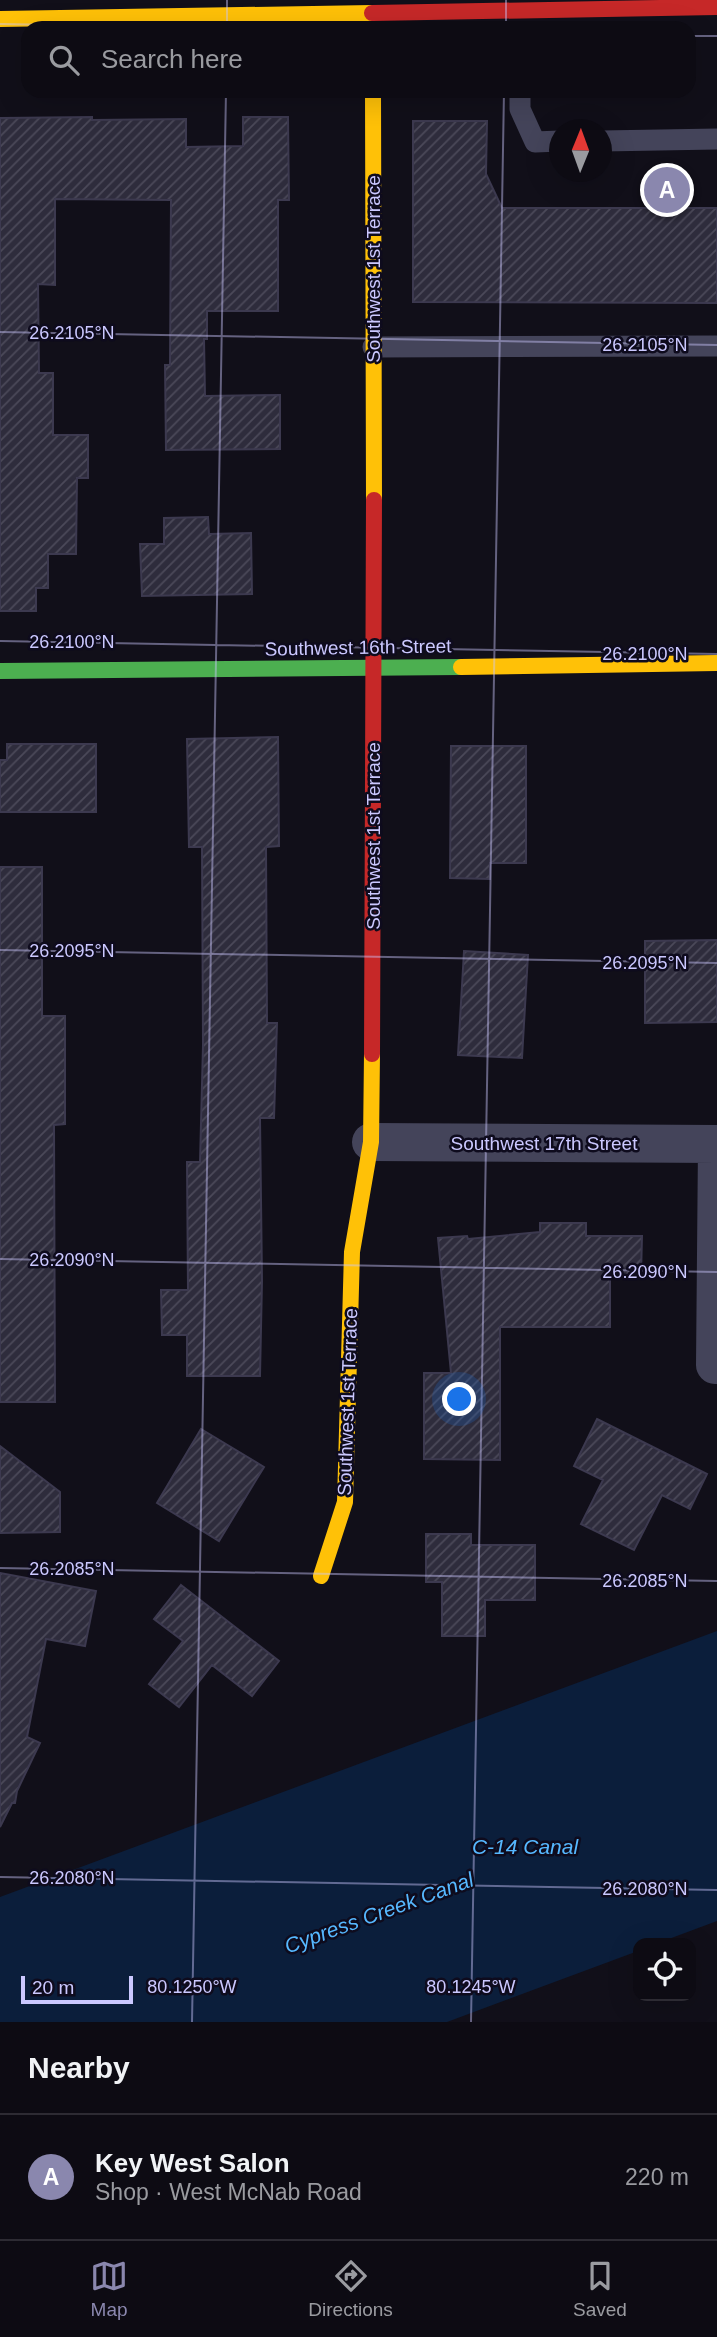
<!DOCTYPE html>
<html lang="en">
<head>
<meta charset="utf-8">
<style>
  body { margin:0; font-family:Helvetica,sans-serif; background:#1b1921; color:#f1f3f6 }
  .controls { position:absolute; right:21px; bottom:21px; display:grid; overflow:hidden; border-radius:14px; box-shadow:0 7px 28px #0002 }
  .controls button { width:63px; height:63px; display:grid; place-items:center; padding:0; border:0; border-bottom:2px solid #2d2b33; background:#0d0b13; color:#f1f3f6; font:35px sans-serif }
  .compass { position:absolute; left:549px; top:119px; width:63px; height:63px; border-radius:50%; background:#0d0b13; box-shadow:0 7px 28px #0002; rotate:1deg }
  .scale { position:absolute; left:21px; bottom:18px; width:112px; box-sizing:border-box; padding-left:7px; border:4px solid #cbc8ff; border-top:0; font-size:19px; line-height:24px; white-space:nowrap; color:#cbc8ff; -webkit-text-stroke:5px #0e0b1d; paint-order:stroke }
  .you { position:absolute; left:460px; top:1400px; width:24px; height:24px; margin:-18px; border:5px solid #fff; border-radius:50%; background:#1a73e8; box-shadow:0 0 0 10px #1a73e833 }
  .badge { display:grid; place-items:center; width:46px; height:46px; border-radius:50%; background:#8a87ae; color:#fff; font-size:23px; font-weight:700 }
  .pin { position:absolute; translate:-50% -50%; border:4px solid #fff; box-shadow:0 2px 7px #0006 }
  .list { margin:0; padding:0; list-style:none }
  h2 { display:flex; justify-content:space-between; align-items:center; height:91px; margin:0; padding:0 28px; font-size:30px }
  h2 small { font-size:23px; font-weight:400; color:#9a9ba0 }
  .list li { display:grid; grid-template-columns:46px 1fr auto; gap:21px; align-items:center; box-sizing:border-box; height:126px; padding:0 28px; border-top:2px solid #2d2b33 }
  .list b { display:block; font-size:26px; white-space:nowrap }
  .list p { margin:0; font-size:23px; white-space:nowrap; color:#9a9ba0 }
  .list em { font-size:23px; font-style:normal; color:#9a9ba0 }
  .icon { flex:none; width:38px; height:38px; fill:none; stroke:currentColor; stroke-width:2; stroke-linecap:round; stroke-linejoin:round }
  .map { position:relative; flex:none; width:717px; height:2022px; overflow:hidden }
  .search { position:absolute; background:#0d0b13; box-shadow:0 7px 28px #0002; left:21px; right:21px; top:21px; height:77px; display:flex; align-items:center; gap:18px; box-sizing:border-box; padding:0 24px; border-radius:21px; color:#9a9ba0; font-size:26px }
  .sheet { height:217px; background:#0d0b13 }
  nav { display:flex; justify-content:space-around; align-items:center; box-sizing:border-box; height:98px; border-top:2px solid #2d2b33; background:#0d0b13; font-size:19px; color:#9a9ba0 }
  nav a { display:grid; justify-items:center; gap:4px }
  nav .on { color:#8a87ae }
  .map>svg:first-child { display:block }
  .water { fill:#0b1e3b }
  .building { fill:url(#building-hatch); stroke:#3c394f; stroke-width:2 }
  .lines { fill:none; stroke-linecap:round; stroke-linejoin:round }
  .lane { stroke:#44445a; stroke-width:21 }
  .street { stroke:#44445a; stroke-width:38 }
  .fast { stroke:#4caf50; stroke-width:16 }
  .slow { stroke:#ffc107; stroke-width:16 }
  .jam { stroke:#c62828; stroke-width:16 }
  .ticks { fill:none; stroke:#cbc8ff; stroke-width:2; stroke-opacity:0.45 }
  .labels { text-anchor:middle; stroke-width:5; stroke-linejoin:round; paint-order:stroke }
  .street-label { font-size:19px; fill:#cbc8ff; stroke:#0e0b1d }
  .water-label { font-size:21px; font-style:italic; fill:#56b8ff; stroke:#0e0b1d }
  .ticks-label { font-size:18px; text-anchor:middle; fill:#cbc8ff; stroke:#0e0b1d; stroke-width:5; stroke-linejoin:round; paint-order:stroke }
</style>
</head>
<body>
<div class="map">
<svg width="717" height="2022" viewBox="0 0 717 2022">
  <defs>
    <pattern id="building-hatch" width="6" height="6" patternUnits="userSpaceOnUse" patternTransform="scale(1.75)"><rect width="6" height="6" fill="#2e2c3c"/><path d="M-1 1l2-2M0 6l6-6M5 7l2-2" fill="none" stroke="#4b4959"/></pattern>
  </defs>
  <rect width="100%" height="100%" fill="#110f19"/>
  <path class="water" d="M717 1631V1921L658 1943H638V1951L447 2022H0V1897Z"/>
  <path class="building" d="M92 117V120L186 119V147L243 146V117H288L289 200H278V311H207V339H204L205 396 280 395V449L166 450 165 365H170L171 200 55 199V285L38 284 39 373H53V435H88V478H77L76 554H48V588H36V611H0V118Z
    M413 121H487L486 174 502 208H717V303L413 302Z
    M208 517 209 534 251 533 252 594 142 596 140 544H164V518Z
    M278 737 279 846 266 847 267 1023H277L274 1118H260L262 1281 260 1376H187V1335H162L161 1290H188L187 1162H200L203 1045 202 847H189L187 739Z
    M7 744H96V812H0V760H7Z
    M451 746H526V863H490V879L450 878Z
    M0 867H42V1016H65V1124L54 1125 55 1402H0Z
    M717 940V1022L645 1023V941Z
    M464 951 528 955 522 1058 458 1055Z
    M540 1223H586V1236H642L641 1276H610V1327H500V1460L424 1459V1373H451L438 1238 467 1236 468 1239 540 1232Z
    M597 1419 707 1474 690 1509 662 1495 634 1550 581 1524 603 1480 574 1466Z
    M201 1429 264 1467 219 1541 157 1503Z
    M0 1446 60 1492V1532L0 1533Z
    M426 1534H471V1545H535V1600H485V1636H442V1582H426Z
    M0 1573 96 1591 85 1646 46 1639 27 1737 40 1743 17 1791 15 1803H12L0 1827Z
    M181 1585 279 1661 252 1696 212 1665 179 1707 149 1684 183 1641 154 1619Z"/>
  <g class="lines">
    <path class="lane" d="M520 91V109L535 142 560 141
      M602 141 717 139
      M373 347 717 346"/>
    <path class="street" d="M371 1142 717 1144
      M715 1365 717 1144"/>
    <path class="fast" d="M0 671 461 667"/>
    <path class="slow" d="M0 19 372 13
      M373 91 374 500
      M461 667 717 663
      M321 1576 345 1502 352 1252 371 1142 372 1054"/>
    <path class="jam" d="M372 13 717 7
      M372 1054 374 500"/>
  </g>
  <path class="ticks" d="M0 24 255 28M227 28V0M506 28V0M689 36H717M0 332 717 345M0 641 717 654M0 950 717 963M0 1259 717 1272M0 1568 717 1581M0 1877 717 1890M192 2022 226 91M471 2022 504 91"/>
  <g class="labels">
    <g class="street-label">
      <text transform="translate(373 269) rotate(-90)" y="7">Southwest 1st Terrace</text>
      <text transform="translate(358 647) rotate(-1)" y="7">Southwest 16th Street</text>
      <text transform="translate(373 836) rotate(-90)" y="7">Southwest 1st Terrace</text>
      <text x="544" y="1150">Southwest 17th Street</text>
      <text transform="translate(347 1402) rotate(-88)" y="7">Southwest 1st Terrace</text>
    </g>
    <g class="water-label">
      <text x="525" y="1854">C-14 Canal</text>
      <text transform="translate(379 1913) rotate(-20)" y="7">Cypress Creek Canal</text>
    </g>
  </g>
  <g class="ticks-label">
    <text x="72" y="339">26.2105°N</text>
    <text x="645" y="351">26.2105°N</text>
    <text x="72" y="648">26.2100°N</text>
    <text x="645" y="660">26.2100°N</text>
    <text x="72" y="957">26.2095°N</text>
    <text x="645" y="969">26.2095°N</text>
    <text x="72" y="1266">26.2090°N</text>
    <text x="645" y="1278">26.2090°N</text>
    <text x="72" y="1575">26.2085°N</text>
    <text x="645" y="1587">26.2085°N</text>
    <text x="72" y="1884">26.2080°N</text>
    <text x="645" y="1895">26.2080°N</text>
    <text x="192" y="1993">80.1250°W</text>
    <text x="471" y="1993">80.1245°W</text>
  </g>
</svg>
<div class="controls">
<button><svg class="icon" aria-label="locate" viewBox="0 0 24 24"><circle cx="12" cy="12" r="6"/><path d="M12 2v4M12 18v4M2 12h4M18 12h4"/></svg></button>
</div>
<svg class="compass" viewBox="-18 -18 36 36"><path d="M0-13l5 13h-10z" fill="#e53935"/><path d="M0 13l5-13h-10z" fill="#9a9ba0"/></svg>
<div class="scale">20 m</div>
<div class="you"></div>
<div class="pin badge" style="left:667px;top:190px">A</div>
<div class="search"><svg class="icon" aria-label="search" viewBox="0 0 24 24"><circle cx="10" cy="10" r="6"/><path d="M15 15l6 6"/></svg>Search here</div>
</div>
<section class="sheet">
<h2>Nearby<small></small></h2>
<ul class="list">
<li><span class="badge">A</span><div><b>Key West Salon</b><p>Shop · West McNab Road</p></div><em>220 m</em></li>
</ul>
</section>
<nav>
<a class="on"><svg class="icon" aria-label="map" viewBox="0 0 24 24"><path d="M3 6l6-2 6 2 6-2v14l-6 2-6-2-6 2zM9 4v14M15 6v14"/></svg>Map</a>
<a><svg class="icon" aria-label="directions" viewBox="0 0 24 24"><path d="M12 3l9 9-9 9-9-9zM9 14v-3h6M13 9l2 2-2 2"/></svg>Directions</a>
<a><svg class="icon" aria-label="saved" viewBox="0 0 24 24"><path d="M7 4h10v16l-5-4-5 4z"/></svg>Saved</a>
</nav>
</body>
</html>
